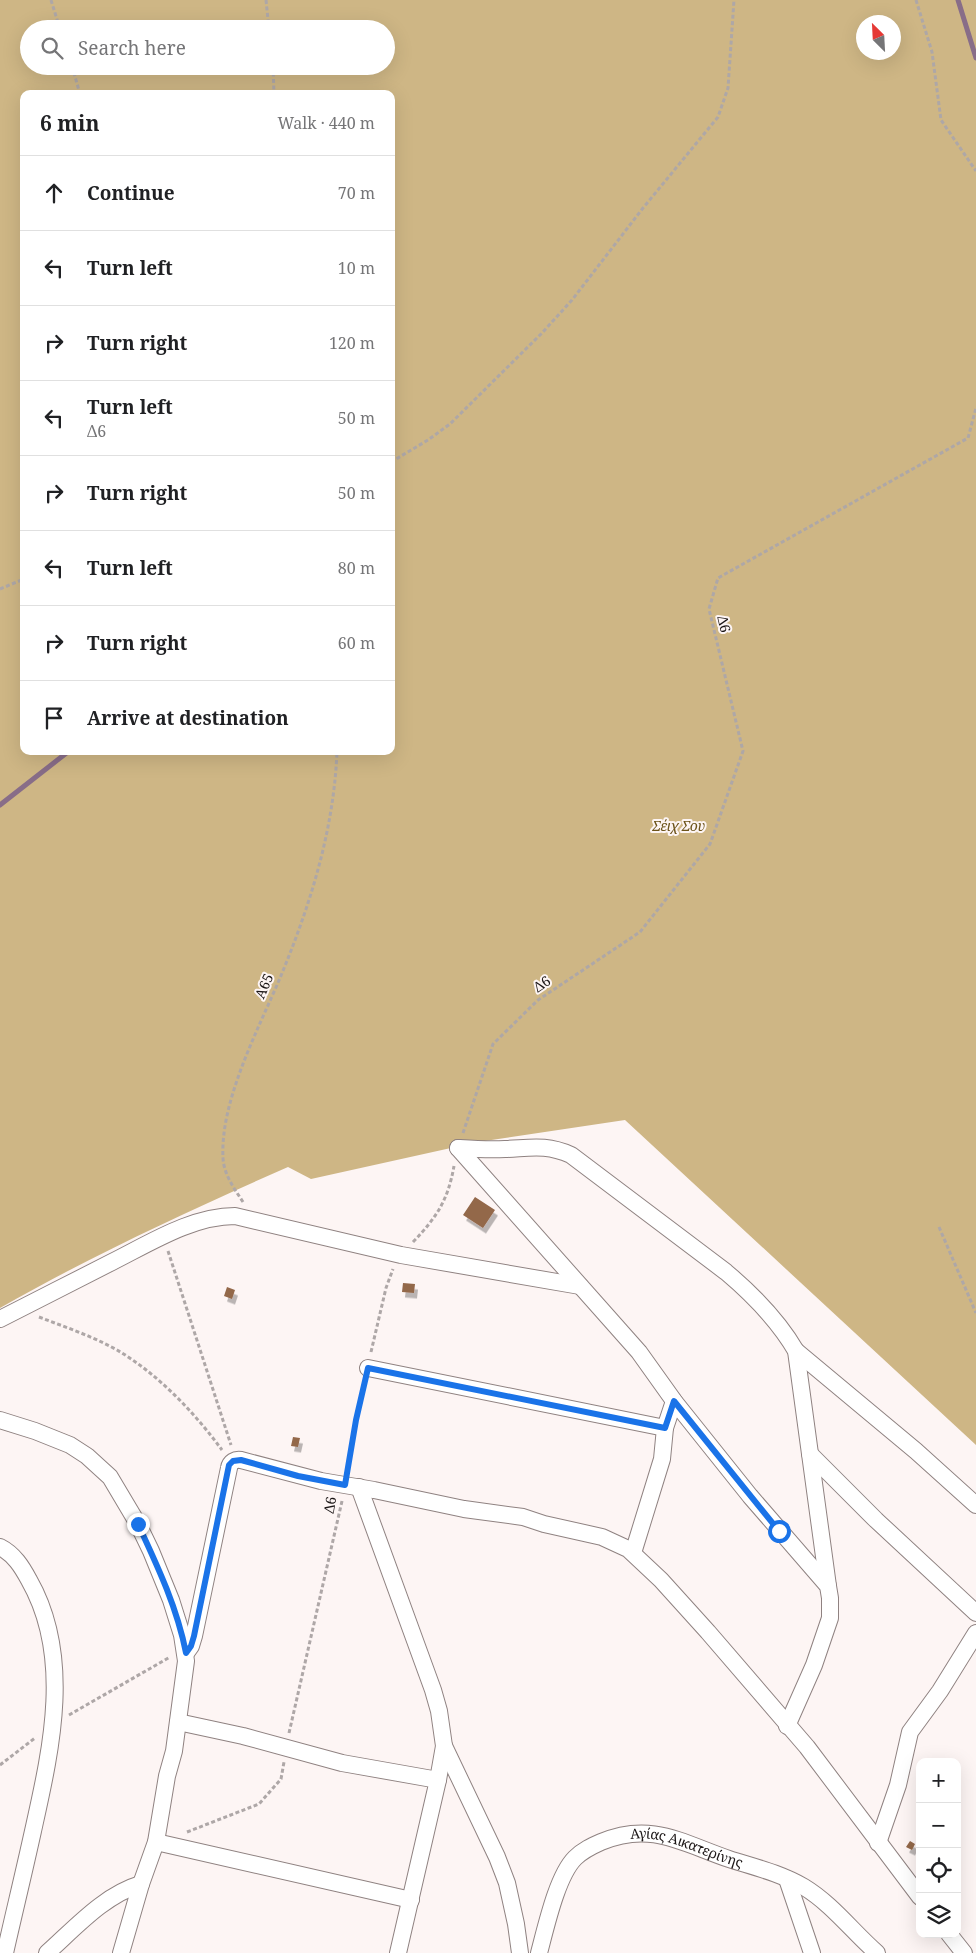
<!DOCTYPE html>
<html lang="en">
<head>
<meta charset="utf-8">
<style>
  body { margin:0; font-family:"Noto Serif",serif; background:#f2f2f2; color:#202124 }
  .controls { position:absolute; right:15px; bottom:15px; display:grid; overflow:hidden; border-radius:10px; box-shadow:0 5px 20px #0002 }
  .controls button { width:45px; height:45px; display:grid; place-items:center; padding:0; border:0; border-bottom:1px solid #e0e0e0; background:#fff; color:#202124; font:25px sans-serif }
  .compass { position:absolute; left:856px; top:15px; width:45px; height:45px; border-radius:50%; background:#fff; box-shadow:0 5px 20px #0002; rotate:336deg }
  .stop { position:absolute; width:15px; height:15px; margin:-11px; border:4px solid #1a73e8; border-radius:50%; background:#fff }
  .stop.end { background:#1a73e8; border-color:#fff; box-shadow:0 1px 5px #0008 }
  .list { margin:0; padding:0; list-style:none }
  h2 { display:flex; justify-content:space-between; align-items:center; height:65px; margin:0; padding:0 20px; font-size:21px }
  h2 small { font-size:16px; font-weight:400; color:#757577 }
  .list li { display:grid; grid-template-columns:32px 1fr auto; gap:15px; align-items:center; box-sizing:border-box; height:75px; padding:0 20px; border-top:1px solid #e0e0e0 }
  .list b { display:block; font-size:19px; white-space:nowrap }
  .list p { margin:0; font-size:16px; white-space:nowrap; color:#757577 }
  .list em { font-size:16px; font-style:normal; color:#757577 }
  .icon { flex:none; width:28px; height:28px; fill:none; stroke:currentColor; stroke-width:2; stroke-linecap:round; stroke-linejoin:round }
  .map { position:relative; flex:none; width:976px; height:1953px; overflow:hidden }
  .search { position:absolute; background:#fff; box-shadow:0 5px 20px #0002; left:20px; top:20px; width:375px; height:55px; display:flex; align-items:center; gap:12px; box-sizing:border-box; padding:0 18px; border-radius:28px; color:#757577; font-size:19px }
  .panel { position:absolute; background:#fff; box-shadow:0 5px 20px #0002; left:20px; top:90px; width:375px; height:665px; border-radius:10px }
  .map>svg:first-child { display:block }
  .forest { fill:#ceb685; fill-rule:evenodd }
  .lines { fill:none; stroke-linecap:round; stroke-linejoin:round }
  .stream { stroke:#886d88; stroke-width:5 }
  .building { fill:#93674a; filter:url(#shadow) }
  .minor-casing { stroke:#8f8281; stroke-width:18 }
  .path { stroke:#aea7a7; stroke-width:3; stroke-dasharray:4 2.5; stroke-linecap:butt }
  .minor { stroke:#fff; stroke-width:16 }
  .route { stroke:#1a73e8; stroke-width:6 }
  .labels { text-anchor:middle; stroke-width:4; stroke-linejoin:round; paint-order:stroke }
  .street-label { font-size:14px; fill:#1b1616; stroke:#fdf5f4 }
  .park-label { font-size:14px; font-style:italic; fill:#6c531a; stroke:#fdf5f4 }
</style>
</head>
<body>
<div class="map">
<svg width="976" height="1953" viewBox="0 0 976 1953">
  <defs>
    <filter id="shadow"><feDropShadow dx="3" dy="5.5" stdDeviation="0" flood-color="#0004"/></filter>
  </defs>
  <rect width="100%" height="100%" fill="#fdf5f4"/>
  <path class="forest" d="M0 0H976V1445L625 1120 478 1142 311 1179 288 1167C190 1210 93 1255 0 1308ZM864 22H894V52H864ZM29 29H386V66H29ZM24 94H391V751H24Z"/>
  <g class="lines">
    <path class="stream" d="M958 0 976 58
      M0 805 69 751"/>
  </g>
  <path class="building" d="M475 1197 495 1210 483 1228 463 1215Z
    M403 1283 415 1284 414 1293 402 1292Z
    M227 1287 235 1290 232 1299 224 1296Z
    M293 1437 300 1438 298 1447 291 1446Z
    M910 1841 915 1844 912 1850 906 1847Z"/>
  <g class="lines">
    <g class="minor-casing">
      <g id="minor">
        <path d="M458 1148 639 1352 674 1401 750 1496 828 1586 830 1598V1618L814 1665 787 1726"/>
        <path d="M458 1148C474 1149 489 1150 505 1149 531 1148 546 1144 571 1155L726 1272C752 1294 778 1320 796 1351L828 1586"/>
        <path d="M0 1319C37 1300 75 1281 112 1262 150 1243 192 1216 235 1216L401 1255 580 1286"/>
        <path d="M796 1351 916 1451 976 1505"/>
        <path d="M368 1368 665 1428"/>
        <path d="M0 1420 35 1431 70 1445 87 1456 110 1477 138 1524 151 1551 171 1600 182 1635 186 1661 174 1751 167 1776 156 1842 141 1884 121 1953"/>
        <path d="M810 1454 876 1520 976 1613"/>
        <path d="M359 1487 433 1690 439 1711 444 1746 438 1780 398 1953"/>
        <path d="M0 1547C14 1554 22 1567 29 1580 73 1657 51 1750 33 1831 24 1872 14 1913 5 1953"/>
        <path d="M633 1553 662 1459 665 1428 674 1401"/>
        <path d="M186 1653 191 1646 194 1636 229 1468C230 1462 235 1459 241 1460L321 1481 374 1490 464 1509 523 1517 544 1524 602 1537 628 1549 661 1580 708 1632 807 1747 920 1897"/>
        <path d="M178 1722 243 1736 342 1763 438 1780"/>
        <path d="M444 1746 497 1857 507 1883 516 1924 520 1953"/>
        <path d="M156 1842 411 1900"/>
        <path d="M878 1843 898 1785 910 1732 940 1691 976 1633"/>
        <path d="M787 1879 812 1953"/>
        <path d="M949 1934 964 1953"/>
        <path d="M47 1953C75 1928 104 1895 141 1884"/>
        <path id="s1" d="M539 1953C546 1927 557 1876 575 1858 583 1850 592 1846 601 1842 651 1821 682 1843 729 1859 754 1867 780 1873 804 1887 832 1904 853 1932 877 1953"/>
      </g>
    </g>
    <path class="path" d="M51 0 60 29
      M266 0 269 29
      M916 0 932 52 941 120 976 171
      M72 66 80 94
      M273 66 274 94
      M391 462 428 440 450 424 542 333 572 300 643 208 718 117 728 88 734 0
      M0 589 24 579
      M463 1133 493 1044 538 1000 640 932 710 844 743 751 709 609 718 578 968 438 976 408
      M243 1202C234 1188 224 1175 223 1158 220 1101 258 1030 280 978 310 906 334 830 337 751
      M939 1227 976 1313
      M413 1242C437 1217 448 1200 454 1166
      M168 1251 231 1445
      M39 1317C65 1327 92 1336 117 1350 158 1374 194 1412 222 1450
      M371 1352 386 1288 393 1269
      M347 1470 364 1383
      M69 1715 170 1657
      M289 1733 342 1501
      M0 1765 35 1738
      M187 1832 259 1804 281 1779 284 1762"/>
    <use href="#minor" class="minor"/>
  </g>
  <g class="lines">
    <path class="route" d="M138 1524C157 1565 177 1607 186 1653L191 1646 194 1636 229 1465 233 1461 241 1460 298 1476 345 1485 356 1420 368 1368 665 1428 674 1401 779 1531"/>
  </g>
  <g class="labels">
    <g class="street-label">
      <text transform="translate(724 624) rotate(77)" y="5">Δ6</text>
      <text transform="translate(542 984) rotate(-34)" y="5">Δ6</text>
      <text transform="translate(264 986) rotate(-66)" y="5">Α65</text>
      <text transform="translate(330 1505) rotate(-80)" y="5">Δ6</text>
      <text dy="5" stroke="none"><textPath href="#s1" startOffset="222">Αγίας Αικατερίνης</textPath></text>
    </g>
    <g class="park-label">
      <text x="679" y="831">Σέιχ Σου</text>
    </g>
  </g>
</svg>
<div class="controls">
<button>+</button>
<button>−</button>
<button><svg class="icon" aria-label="locate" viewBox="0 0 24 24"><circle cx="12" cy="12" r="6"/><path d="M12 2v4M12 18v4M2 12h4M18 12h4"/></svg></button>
<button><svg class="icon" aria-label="layers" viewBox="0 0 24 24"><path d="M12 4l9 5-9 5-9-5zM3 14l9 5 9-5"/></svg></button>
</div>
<svg class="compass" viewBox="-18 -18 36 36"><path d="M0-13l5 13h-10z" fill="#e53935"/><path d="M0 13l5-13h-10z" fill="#757577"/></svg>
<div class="stop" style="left:779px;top:1531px"></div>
<div class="stop end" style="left:138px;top:1524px"></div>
<div class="search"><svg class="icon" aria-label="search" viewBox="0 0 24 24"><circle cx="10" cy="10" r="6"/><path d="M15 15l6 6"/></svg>Search here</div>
<section class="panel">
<h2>6 min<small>Walk · 440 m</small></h2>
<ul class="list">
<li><svg class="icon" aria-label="ahead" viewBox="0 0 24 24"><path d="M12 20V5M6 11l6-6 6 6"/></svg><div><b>Continue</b></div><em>70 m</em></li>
<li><svg class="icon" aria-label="left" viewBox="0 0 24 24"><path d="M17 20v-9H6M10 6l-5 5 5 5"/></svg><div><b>Turn left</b></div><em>10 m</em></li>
<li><svg class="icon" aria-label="right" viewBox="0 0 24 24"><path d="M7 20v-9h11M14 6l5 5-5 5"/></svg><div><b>Turn right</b></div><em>120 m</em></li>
<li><svg class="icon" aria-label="left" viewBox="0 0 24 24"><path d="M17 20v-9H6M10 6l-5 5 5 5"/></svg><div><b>Turn left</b><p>Δ6</p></div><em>50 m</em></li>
<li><svg class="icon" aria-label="right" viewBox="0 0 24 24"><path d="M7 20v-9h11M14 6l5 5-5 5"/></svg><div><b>Turn right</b></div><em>50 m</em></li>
<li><svg class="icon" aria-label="left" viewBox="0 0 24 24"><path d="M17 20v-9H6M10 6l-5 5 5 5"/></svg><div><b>Turn left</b></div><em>80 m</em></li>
<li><svg class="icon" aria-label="right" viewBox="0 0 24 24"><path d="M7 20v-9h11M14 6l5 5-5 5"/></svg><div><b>Turn right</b></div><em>60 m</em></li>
<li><svg class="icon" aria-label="arrive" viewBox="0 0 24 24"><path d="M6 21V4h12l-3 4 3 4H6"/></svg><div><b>Arrive at destination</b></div></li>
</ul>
</section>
</div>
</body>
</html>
